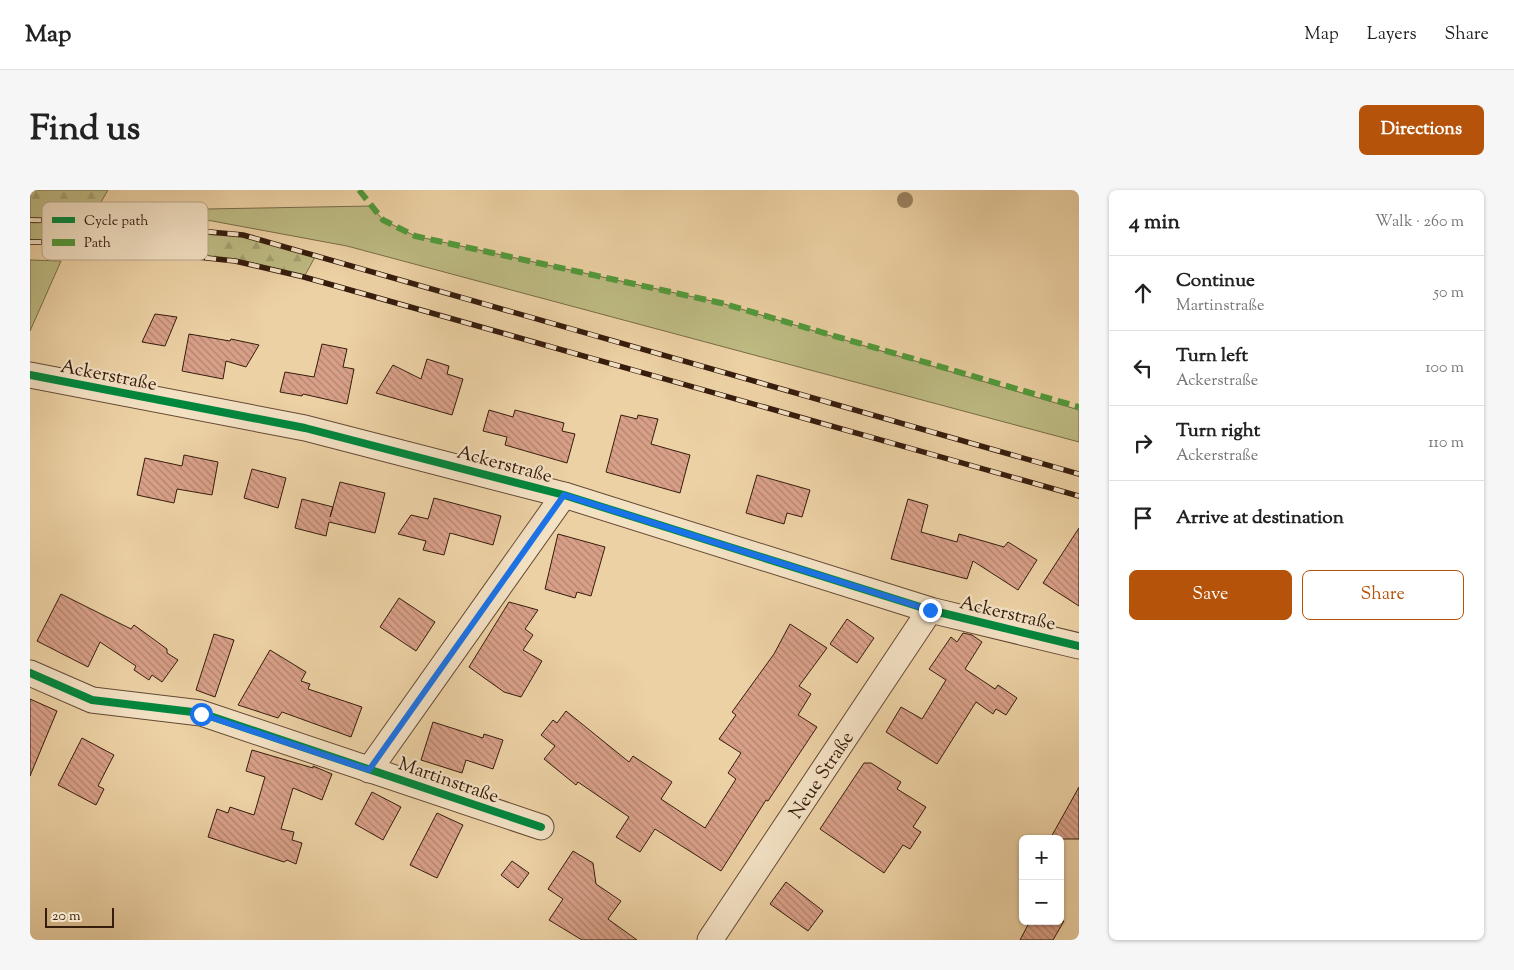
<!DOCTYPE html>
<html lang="en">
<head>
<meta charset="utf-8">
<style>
  body { margin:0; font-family:"Sorts Mill Goudy",serif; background:#f6f6f6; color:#222 }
  .controls { position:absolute; right:15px; bottom:15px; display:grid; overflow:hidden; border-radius:8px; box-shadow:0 1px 4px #0004 }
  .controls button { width:45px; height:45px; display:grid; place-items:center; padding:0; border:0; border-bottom:1px solid #e0e0e0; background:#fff; color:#222; font:25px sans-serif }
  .scale { position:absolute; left:15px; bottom:12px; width:69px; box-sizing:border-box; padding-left:5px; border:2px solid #361c0d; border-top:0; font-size:14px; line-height:18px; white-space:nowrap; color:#361c0d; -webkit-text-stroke:4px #f3e1c4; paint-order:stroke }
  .stop { position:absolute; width:15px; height:15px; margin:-11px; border:4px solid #1a73e8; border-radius:50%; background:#fff }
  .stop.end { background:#1a73e8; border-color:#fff; box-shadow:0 1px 5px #0008 }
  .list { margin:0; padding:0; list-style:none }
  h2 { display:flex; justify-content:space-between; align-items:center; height:65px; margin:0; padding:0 20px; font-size:21px }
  h2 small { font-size:16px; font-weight:400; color:#767676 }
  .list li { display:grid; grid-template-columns:32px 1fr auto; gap:15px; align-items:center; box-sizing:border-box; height:75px; padding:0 20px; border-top:1px solid #e0e0e0 }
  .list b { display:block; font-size:19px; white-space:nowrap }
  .list p { margin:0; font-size:16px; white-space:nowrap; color:#767676 }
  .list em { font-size:16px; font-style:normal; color:#767676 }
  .actions { display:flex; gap:10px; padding:15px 20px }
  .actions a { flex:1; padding:11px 0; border:1px solid #b45309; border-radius:8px; text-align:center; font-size:18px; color:#b45309 }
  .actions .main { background:#b45309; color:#fff }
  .icon { flex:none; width:28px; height:28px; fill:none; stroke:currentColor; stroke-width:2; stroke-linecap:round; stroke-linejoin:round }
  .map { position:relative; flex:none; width:1049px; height:750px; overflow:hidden; border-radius:8px }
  header { display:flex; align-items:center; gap:30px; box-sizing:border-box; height:70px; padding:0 25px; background:#fff; border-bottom:1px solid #e0e0e0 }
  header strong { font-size:24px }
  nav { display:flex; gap:28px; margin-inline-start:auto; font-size:18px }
  .intro { display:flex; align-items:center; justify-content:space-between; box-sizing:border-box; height:120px; padding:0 30px }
  h1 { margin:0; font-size:35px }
  .button { padding:12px 22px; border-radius:8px; background:#b45309; color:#fff; font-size:18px; font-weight:700 }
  main { display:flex; gap:30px; padding:0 30px }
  aside { flex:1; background:#fff; border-radius:8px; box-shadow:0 1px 4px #0004 }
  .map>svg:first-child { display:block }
  .green { fill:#bdba82; stroke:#7a6b48 }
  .forest { fill:url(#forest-firs); stroke:#7a6b48 }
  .building { fill:url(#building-back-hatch); stroke:#361c0d }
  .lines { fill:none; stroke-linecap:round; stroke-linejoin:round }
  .minor-casing { stroke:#644933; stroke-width:27 }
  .minor { stroke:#f3e1c4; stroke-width:25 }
  .rail-casing { stroke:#361c0d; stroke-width:5.5 }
  .rail { stroke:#f3e1c4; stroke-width:4; stroke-dasharray:11; stroke-linecap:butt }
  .quiet { stroke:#519a3b; stroke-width:6; stroke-dasharray:12 6; stroke-linecap:butt }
  .cycleway-casing { stroke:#f3e1c4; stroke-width:11 }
  .cycleway { stroke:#00873e; stroke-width:8 }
  .tree { fill:#9b8361 }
  .route { stroke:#1a73e8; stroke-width:6 }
  .labels { text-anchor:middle; stroke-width:4.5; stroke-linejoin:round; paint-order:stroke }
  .street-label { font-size:19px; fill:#361c0d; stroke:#f3e1c4 }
  .key { fill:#f3e1c4; stroke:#baa68d; stroke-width:1 }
  .key-label { font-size:14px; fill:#361c0d }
</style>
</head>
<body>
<header>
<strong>Map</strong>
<nav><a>Map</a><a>Layers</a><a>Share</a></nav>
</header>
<div class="intro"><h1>Find us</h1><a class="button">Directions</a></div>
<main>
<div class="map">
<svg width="1049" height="750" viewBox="0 0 1049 750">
  <defs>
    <pattern id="forest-firs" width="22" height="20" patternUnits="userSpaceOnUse" patternTransform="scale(1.25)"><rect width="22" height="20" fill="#bdba82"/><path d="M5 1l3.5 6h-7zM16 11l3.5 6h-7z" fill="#a39f6f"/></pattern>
    <pattern id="building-back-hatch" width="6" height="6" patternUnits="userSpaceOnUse" patternTransform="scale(1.25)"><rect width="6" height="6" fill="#d9a088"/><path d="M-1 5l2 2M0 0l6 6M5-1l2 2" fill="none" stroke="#b1826e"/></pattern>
  </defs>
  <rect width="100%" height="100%" fill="#ecd1a4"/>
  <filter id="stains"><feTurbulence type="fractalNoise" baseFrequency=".004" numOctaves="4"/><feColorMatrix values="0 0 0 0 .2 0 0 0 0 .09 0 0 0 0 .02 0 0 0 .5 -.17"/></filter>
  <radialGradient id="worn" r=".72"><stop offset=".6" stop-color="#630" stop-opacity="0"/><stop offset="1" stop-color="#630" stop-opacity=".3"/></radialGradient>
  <path class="green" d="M341 16 353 30 385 46 691 113 1049 220V252L317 56 123 20Z
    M0 70 31 71 0 141Z"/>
  <path class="forest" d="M0 0H78L60 31 213 45 285 67 274 87 205 71 27 52H0Z"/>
  <path class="building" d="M125 124 147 127 135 156 112 152Z
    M159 144 200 151 201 149 229 155 216 177 196 171 193 189 152 181Z
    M292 154 317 159 313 177 324 179 317 214 273 204 272 206 250 202 255 182 284 187Z
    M397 169 419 176 417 184 433 189 422 225 346 203 363 175 391 189Z
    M459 220 483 227 485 220 534 233 532 241 545 244 537 273 475 255 477 247 453 241Z
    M591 225 607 229 608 225 628 229 621 254 660 265 650 303 576 282Z
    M154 265 188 272 182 305 147 299 144 313 107 305 115 268 152 276Z
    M222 279 256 288 248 318 214 308Z
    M727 285 780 300 772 327 757 323 754 334 716 323Z
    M310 292 355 303 345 343 299 332 296 346 265 338 272 309 303 317 300 327Z
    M404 308 471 326 463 355 420 343 414 365 393 360 396 351 368 344 381 325 398 329Z
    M878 309 898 315 891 342 927 352 929 344 974 357 978 352 1007 370 988 400 943 371 937 389 861 369Z
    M1049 338V416L1013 393Z
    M528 344 575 357 561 406 547 402 545 408 515 399Z
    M31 404 101 439 104 435 137 459V463L148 470 132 492 122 485 119 490 104 480 106 476 70 452 58 477 7 451Z
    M369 408 405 432 386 461 350 437Z
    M479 412 508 420 495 439 503 445 493 460 512 471 491 507 474 502 439 477Z
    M817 429 844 448 827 473 800 454Z
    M760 434 797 458 769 496 781 504 768 525 787 537 738 611 736 610 691 681 625 639 610 662 586 647 599 627 548 592 546 595 514 569 525 556 511 545 523 530 527 533 536 521 599 572 603 566 642 592 631 609 675 638 706 589 698 583 711 563 689 549 706 525 702 522 744 464Z
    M933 443 942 445 952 452 935 479 965 499 968 495 987 508 976 525 966 519 963 524 946 512 907 574 856 542 871 517 892 529 916 490 899 479 921 447 927 452Z
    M184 444 204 450 185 507 166 500Z
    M240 460 276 482 271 491 280 494 278 499 332 517 321 547 252 522 248 528 208 515Z
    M0 509 27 521 0 586Z
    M403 532 453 548 454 544 473 550 463 579 436 570 432 583 391 570Z
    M52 548 84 565 68 596 74 599 66 615 28 595Z
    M222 560 283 578V576L302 584 292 610 263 598 251 639 264 642 262 650 272 653 266 674 257 670 254 672 178 647 187 619 198 623 200 617 224 625 235 587 216 581Z
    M834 573H841L871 592 867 599 896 617 883 637 891 642 880 659 873 655 854 683 790 639Z
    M1049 597V649H1020Z
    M342 602 371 617 353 650 325 634Z
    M407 623 433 635 407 688 380 675Z
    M543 661 563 673 566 694 591 711 578 729 607 750H552L519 730 533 709 518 699Z
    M482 671 499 683 488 698 471 685Z
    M756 692 793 721 778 741 740 714Z
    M1000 731H1034L1023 750H990Z"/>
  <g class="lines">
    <g class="minor-casing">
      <g id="minor">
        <path d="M0 185 275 238 534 305 900 420 1049 456"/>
        <path d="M0 483 62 510 171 523 511 637"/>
        <path d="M339 580 534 305"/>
        <path id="s1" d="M680 750 900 420"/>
      </g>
    </g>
    <use href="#minor" class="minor"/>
    <g class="rail-casing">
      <path id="rail" d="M0 30 59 31 213 45 1049 284
        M0 52H27L205 71 274 87 1049 306"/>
    </g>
    <use href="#rail" class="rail"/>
    <path class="quiet" d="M329 0 353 30 385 46 691 113 1049 217"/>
    <g class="cycleway-casing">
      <path id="cycleway" d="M0 185 275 238 534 305 900 420 1049 456
        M0 483 62 510 171 523 511 637"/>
    </g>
    <use href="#cycleway" class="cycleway"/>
  </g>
  <circle class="tree" cx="875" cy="10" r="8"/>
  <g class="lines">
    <path class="route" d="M171 524 339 580 534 305 900 420"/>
  </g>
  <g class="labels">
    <g class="street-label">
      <text transform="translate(79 184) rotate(11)" y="7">Ackerstraße</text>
      <text transform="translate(475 273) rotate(15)" y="7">Ackerstraße</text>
      <text transform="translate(978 422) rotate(13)" y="7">Ackerstraße</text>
      <text dy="7" stroke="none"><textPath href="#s1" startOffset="199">Neue Straße</textPath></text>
      <text transform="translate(419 589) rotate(19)" y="7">Martinstraße</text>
    </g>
  </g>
  <rect x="12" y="12" width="166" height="58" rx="8" class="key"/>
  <rect x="22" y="27" width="23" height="6" fill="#00873e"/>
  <rect x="22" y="49" width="23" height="7" fill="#519a3b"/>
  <g class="key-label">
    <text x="54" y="35">Cycle path</text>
    <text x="54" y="57">Path</text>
  </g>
  <rect width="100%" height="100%" filter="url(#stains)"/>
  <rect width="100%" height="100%" fill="url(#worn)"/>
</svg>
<div class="controls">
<button>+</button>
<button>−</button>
</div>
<div class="scale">20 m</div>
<div class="stop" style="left:171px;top:524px"></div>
<div class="stop end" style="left:900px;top:420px"></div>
</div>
<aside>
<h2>4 min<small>Walk · 260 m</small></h2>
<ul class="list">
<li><svg class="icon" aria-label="ahead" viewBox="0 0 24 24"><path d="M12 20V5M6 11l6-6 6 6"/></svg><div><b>Continue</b><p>Martinstraße</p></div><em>50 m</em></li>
<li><svg class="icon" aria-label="left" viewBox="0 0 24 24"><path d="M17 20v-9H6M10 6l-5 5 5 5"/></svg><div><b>Turn left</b><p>Ackerstraße</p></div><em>100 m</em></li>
<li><svg class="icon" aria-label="right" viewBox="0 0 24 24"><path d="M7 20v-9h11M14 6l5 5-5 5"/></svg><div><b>Turn right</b><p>Ackerstraße</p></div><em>110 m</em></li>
<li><svg class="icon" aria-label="arrive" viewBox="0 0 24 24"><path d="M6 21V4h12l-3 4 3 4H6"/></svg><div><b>Arrive at destination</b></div></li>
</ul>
<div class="actions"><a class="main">Save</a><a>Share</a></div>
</aside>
</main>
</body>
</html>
